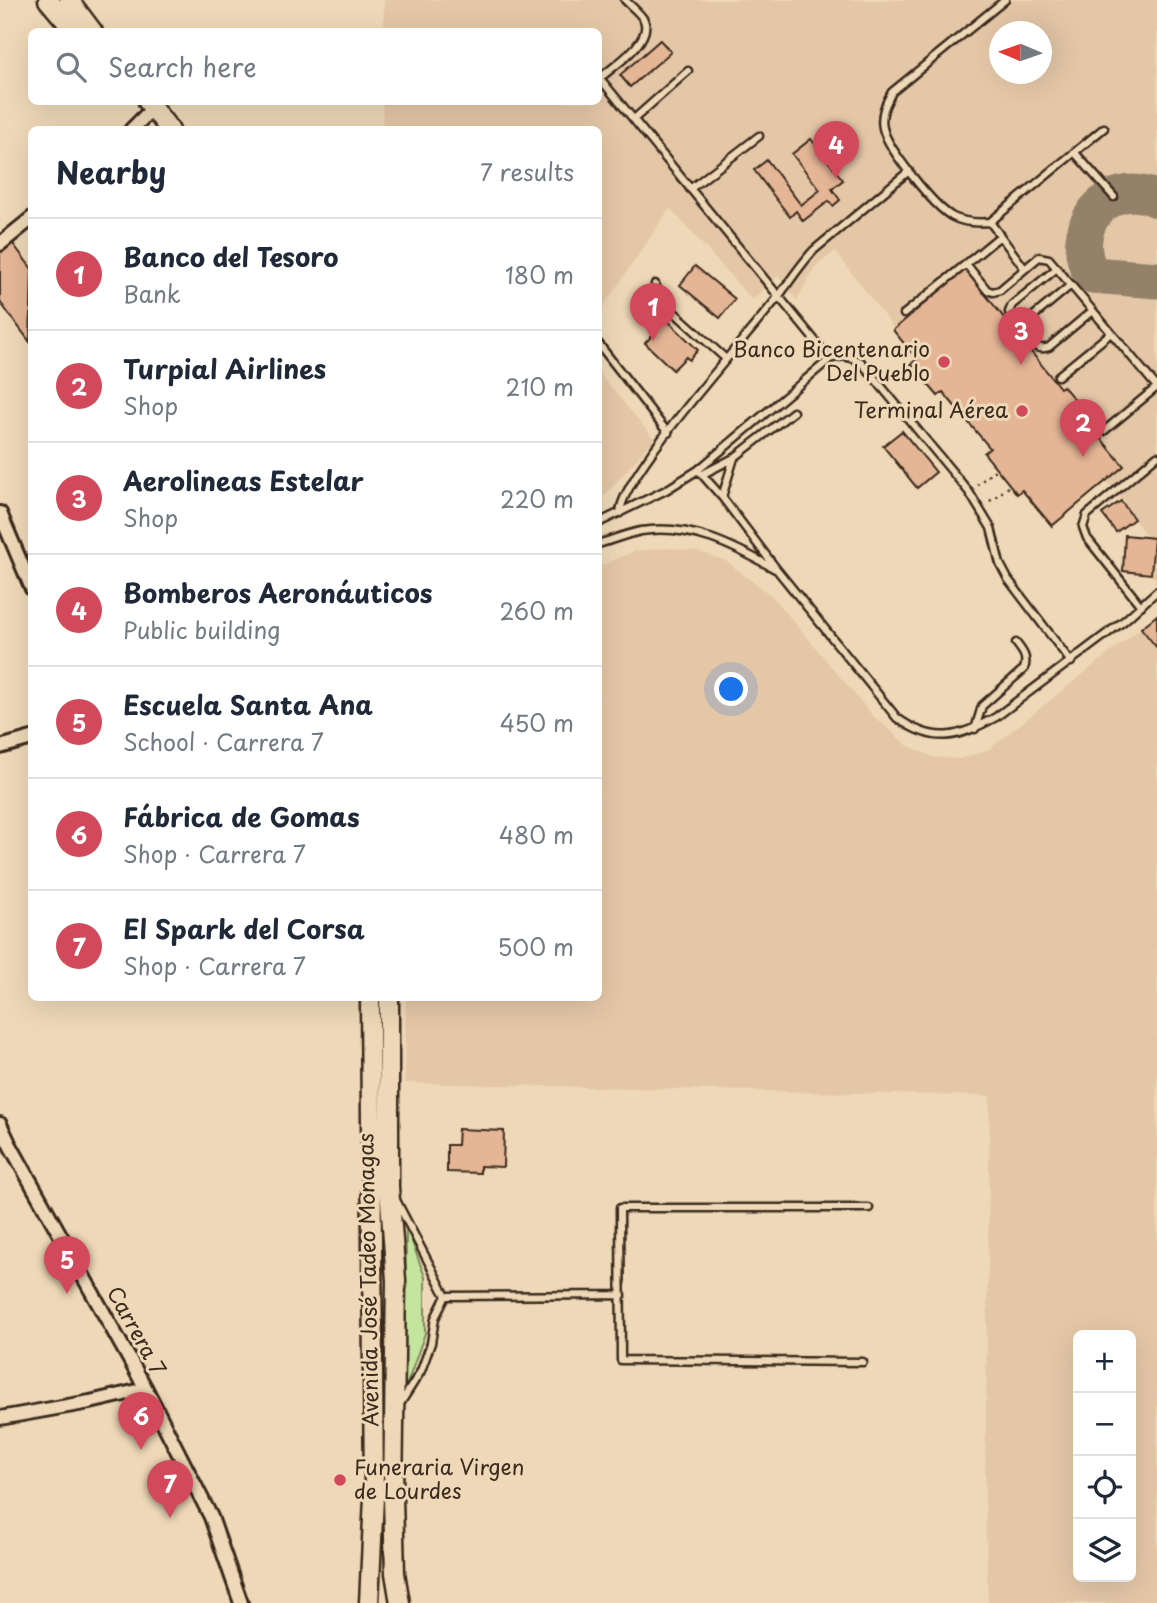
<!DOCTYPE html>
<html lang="en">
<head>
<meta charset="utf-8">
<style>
  body { margin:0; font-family:"Playpen Sans",sans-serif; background:#f2f2f3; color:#1f2937 }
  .controls { position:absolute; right:21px; bottom:21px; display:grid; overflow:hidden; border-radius:10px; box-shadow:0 7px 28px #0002 }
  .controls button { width:63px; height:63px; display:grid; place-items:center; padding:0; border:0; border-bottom:2px solid #e0e1e3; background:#fff; color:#1f2937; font:35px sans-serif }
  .compass { position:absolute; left:989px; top:21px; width:63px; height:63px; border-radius:50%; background:#fff; box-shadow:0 7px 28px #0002; rotate:272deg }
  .you { position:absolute; left:732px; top:690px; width:24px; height:24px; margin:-18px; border:5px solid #fff; border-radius:50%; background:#1a73e8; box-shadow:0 0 0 10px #1a73e833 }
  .badge { display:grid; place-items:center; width:46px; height:46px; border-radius:50%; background:#d1495b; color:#fff; font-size:23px; font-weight:700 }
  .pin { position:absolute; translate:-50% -58px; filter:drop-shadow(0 2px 4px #0008) }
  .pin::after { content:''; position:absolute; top:37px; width:24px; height:21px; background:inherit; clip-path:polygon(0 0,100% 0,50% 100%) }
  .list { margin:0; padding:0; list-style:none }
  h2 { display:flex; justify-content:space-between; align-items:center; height:91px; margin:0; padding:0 28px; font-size:30px }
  h2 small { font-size:23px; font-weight:400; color:#747a83 }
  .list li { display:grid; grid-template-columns:46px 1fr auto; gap:21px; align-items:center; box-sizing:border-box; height:112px; padding:0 28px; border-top:2px solid #e0e1e3 }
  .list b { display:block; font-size:26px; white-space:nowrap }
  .list p { margin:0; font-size:23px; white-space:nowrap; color:#747a83 }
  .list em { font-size:23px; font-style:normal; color:#747a83 }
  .icon { flex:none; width:38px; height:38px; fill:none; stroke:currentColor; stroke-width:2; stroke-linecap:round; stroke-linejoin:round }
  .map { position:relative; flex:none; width:1157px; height:1603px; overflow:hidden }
  .search { position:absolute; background:#fff; box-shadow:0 7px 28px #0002; left:28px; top:28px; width:574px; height:77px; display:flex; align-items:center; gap:18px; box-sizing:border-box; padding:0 24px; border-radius:10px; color:#747a83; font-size:26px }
  .panel { position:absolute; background:#fff; box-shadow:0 7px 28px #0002; left:28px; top:126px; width:574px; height:875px; border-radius:10px }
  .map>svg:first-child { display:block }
  .built { fill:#e4c7a7; fill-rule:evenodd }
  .green { fill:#c4e59e; stroke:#80885e; stroke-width:2 }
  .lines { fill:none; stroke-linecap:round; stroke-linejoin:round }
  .taxiway { stroke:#94816a; stroke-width:37 }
  .building { fill:#e5b696; stroke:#3b2a1e; stroke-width:2 }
  .lane-casing { stroke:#3b2a1e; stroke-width:11 }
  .street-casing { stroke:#3b2a1e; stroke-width:18 }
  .secondary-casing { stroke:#3b2a1e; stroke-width:23 }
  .path { stroke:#3b2a1e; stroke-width:2.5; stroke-dasharray:2 5; stroke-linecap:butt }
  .lane { stroke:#eed8b7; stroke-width:6 }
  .street { stroke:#eed8b7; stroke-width:12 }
  .secondary { stroke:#eed8b7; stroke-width:18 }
  .poi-dot { fill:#d1495b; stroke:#eed8b7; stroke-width:2.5 }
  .labels { text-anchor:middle; stroke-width:6; stroke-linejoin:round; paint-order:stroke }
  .poi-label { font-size:21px; fill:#3b2a1e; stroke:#eed8b7; text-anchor:end }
  .street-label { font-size:21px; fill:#3b2a1e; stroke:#eed8b7 }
</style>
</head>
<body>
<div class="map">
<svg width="1157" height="1603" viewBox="0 0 1157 1603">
  <rect width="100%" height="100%" fill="#eed8b7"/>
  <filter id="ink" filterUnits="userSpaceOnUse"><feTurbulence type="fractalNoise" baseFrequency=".0143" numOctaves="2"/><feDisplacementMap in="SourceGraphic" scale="14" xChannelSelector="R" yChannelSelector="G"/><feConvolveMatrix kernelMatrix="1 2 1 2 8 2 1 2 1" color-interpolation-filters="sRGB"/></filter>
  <g filter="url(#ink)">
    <path class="built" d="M384 0H1157V581L1151 574 1154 538 1147 537 1107 481 1052 526 1022 490 1017 494 984 453 989 448 943 392 938 396 911 364 917 359 835 251 815 267 797 300 778 276 752 300 670 208 599 313 598 130H382L383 102H598V32L384 31ZM1000 32H1042V74H1000Z
      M598 372 654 439 599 502H598Z
      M666 548 697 551 726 561 773 597 872 715 907 745 933 757 959 759 988 750 1141 628 1157 648V1603H988L985 1495 990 1096 405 1083 406 998H598L599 567 634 551ZM1078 1335H1131V1577H1078Z"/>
    <path class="green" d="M406 1226 425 1277V1333L405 1390Z"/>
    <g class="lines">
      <path class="taxiway" d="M1157 199C1107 175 1065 230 1092 275L1157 280"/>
    </g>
    <path class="building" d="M660 40 671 52 630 87 620 75Z
      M811 139 843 180 832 189 840 200 833 206 829 201 803 221 796 211 790 217 754 170 767 160 801 205 820 190 792 154Z
      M8 237 32 269 30 342 0 302V243Z
      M695 266 735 299 720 318 680 285Z
      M965 269 1060 388 1063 386 1097 426 1093 429 1124 466 1052 526 1022 490 1017 494 984 453 990 448 943 392 938 396 911 364 917 359 893 330Z
      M663 316 698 350 689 360 686 357 673 370 645 343 656 332 652 328Z
      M902 431 936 472 917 488 883 446Z
      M1121 501 1134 519 1116 532 1102 514Z
      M1125 535 1154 538 1151 574 1123 571Z
      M1157 615V648L1141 628Z
      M458 1129 504 1131 503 1167 480 1166V1173L447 1172V1145H457Z"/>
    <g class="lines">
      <g class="lane-casing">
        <path id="lane" d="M1005 0 892 92C886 103 880 114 883 128 887 148 934 207 953 217 965 223 977 223 990 222L1104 128
          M598 76 830 359
          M600 78C614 66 653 41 644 20 640 13 631 6 625 0
          M634 119 688 71
          M1076 154 1114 197
          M690 189 759 136
          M990 222 1025 269
          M1000 236 966 264 987 290 993 292 1000 290 1039 257 1049 259 1157 387
          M1057 268 1012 305 1009 312C1014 328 1032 354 1049 347L1092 311
          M655 284 664 303 726 359
          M904 314 966 264
          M1018 329 1071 285
          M598 343 668 433
          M1058 376 1111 333
          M1104 431 1157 387
          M698 470 722 497 778 571 897 718C935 745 957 738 996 717L1125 620 1157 591
          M703 474 734 458 793 412
          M722 497 734 458
          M620 513C620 476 749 335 778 297 790 281 800 265 814 250L909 171
          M598 523 666 490 698 470 830 359C842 355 850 356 861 362L969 492 991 528 1000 564 1008 579 1071 662
          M598 544C612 540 626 534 641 531 690 523 734 546 775 569
          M1141 606 1087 538 1083 527 1087 515 1157 456
          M975 729 982 706 1024 669C1028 658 1023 652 1016 643
          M396 1200 446 1296 435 1318 431 1343 421 1371 400 1404
          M446 1296 622 1295
          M863 1362 621 1360 620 1208H869"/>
      </g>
      <g class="street-casing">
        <path id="street" d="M131 130 146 115
          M0 244 32 218
          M0 513 32 589
          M0 747 32 738
          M0 1124 10 1145 146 1389 211 1517 241 1603
          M0 1418 90 1402 146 1389"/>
      </g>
      <g class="secondary-casing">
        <path id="secondary" d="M48 0 75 32
          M69 0 93 32
          M148 102 170 130
          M389 998V1187L396 1280 393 1497 395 1573 400 1603
          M369 1603 374 1497 370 998"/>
      </g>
      <path class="path" d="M977 485 996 469
        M990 501 1010 486"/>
      <use href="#lane" class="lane"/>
      <use href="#street" class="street"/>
      <use href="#secondary" class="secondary"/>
    </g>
  </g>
  <g class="poi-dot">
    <circle cx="944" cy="362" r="7"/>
    <circle cx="1022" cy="411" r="7"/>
    <circle cx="340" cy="1480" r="7"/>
  </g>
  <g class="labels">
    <g class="poi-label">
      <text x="930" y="357">Banco Bicentenario<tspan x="930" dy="24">Del Pueblo</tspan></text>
      <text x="1008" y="418">Terminal Aérea</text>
      <text x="354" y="1475" text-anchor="start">Funeraria Virgen<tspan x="354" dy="24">de Lourdes</tspan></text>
    </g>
    <g class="street-label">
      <text transform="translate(369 1280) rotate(-91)" y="7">Avenida José Tadeo Monagas</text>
      <text transform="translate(136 1331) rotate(61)" y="7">Carrera 7</text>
    </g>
  </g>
</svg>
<div class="controls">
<button>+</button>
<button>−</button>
<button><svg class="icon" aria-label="locate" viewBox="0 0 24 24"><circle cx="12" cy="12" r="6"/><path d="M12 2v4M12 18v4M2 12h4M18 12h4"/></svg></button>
<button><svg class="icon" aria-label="layers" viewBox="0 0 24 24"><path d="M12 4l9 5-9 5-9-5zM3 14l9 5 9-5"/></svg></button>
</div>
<svg class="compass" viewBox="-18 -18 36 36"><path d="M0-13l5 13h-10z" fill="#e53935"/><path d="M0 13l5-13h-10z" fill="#747a83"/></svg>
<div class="you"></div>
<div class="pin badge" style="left:653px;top:341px">1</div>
<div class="pin badge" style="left:1083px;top:457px">2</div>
<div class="pin badge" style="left:1021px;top:365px">3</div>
<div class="pin badge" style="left:836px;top:179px">4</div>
<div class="pin badge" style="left:67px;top:1294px">5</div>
<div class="pin badge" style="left:141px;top:1450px">6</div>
<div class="pin badge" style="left:170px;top:1518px">7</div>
<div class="search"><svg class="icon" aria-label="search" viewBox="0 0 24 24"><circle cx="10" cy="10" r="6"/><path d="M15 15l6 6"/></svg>Search here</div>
<section class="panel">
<h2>Nearby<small>7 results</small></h2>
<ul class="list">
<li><span class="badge">1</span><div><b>Banco del Tesoro</b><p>Bank</p></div><em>180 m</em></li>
<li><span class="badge">2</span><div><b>Turpial Airlines</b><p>Shop</p></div><em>210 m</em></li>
<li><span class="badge">3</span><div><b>Aerolineas Estelar</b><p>Shop</p></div><em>220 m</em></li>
<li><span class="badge">4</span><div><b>Bomberos Aeronáuticos</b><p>Public building</p></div><em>260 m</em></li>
<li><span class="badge">5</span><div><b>Escuela Santa Ana</b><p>School · Carrera 7</p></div><em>450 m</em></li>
<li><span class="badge">6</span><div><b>Fábrica de Gomas</b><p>Shop · Carrera 7</p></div><em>480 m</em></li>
<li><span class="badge">7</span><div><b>El Spark del Corsa</b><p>Shop · Carrera 7</p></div><em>500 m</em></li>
</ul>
</section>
</div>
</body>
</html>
